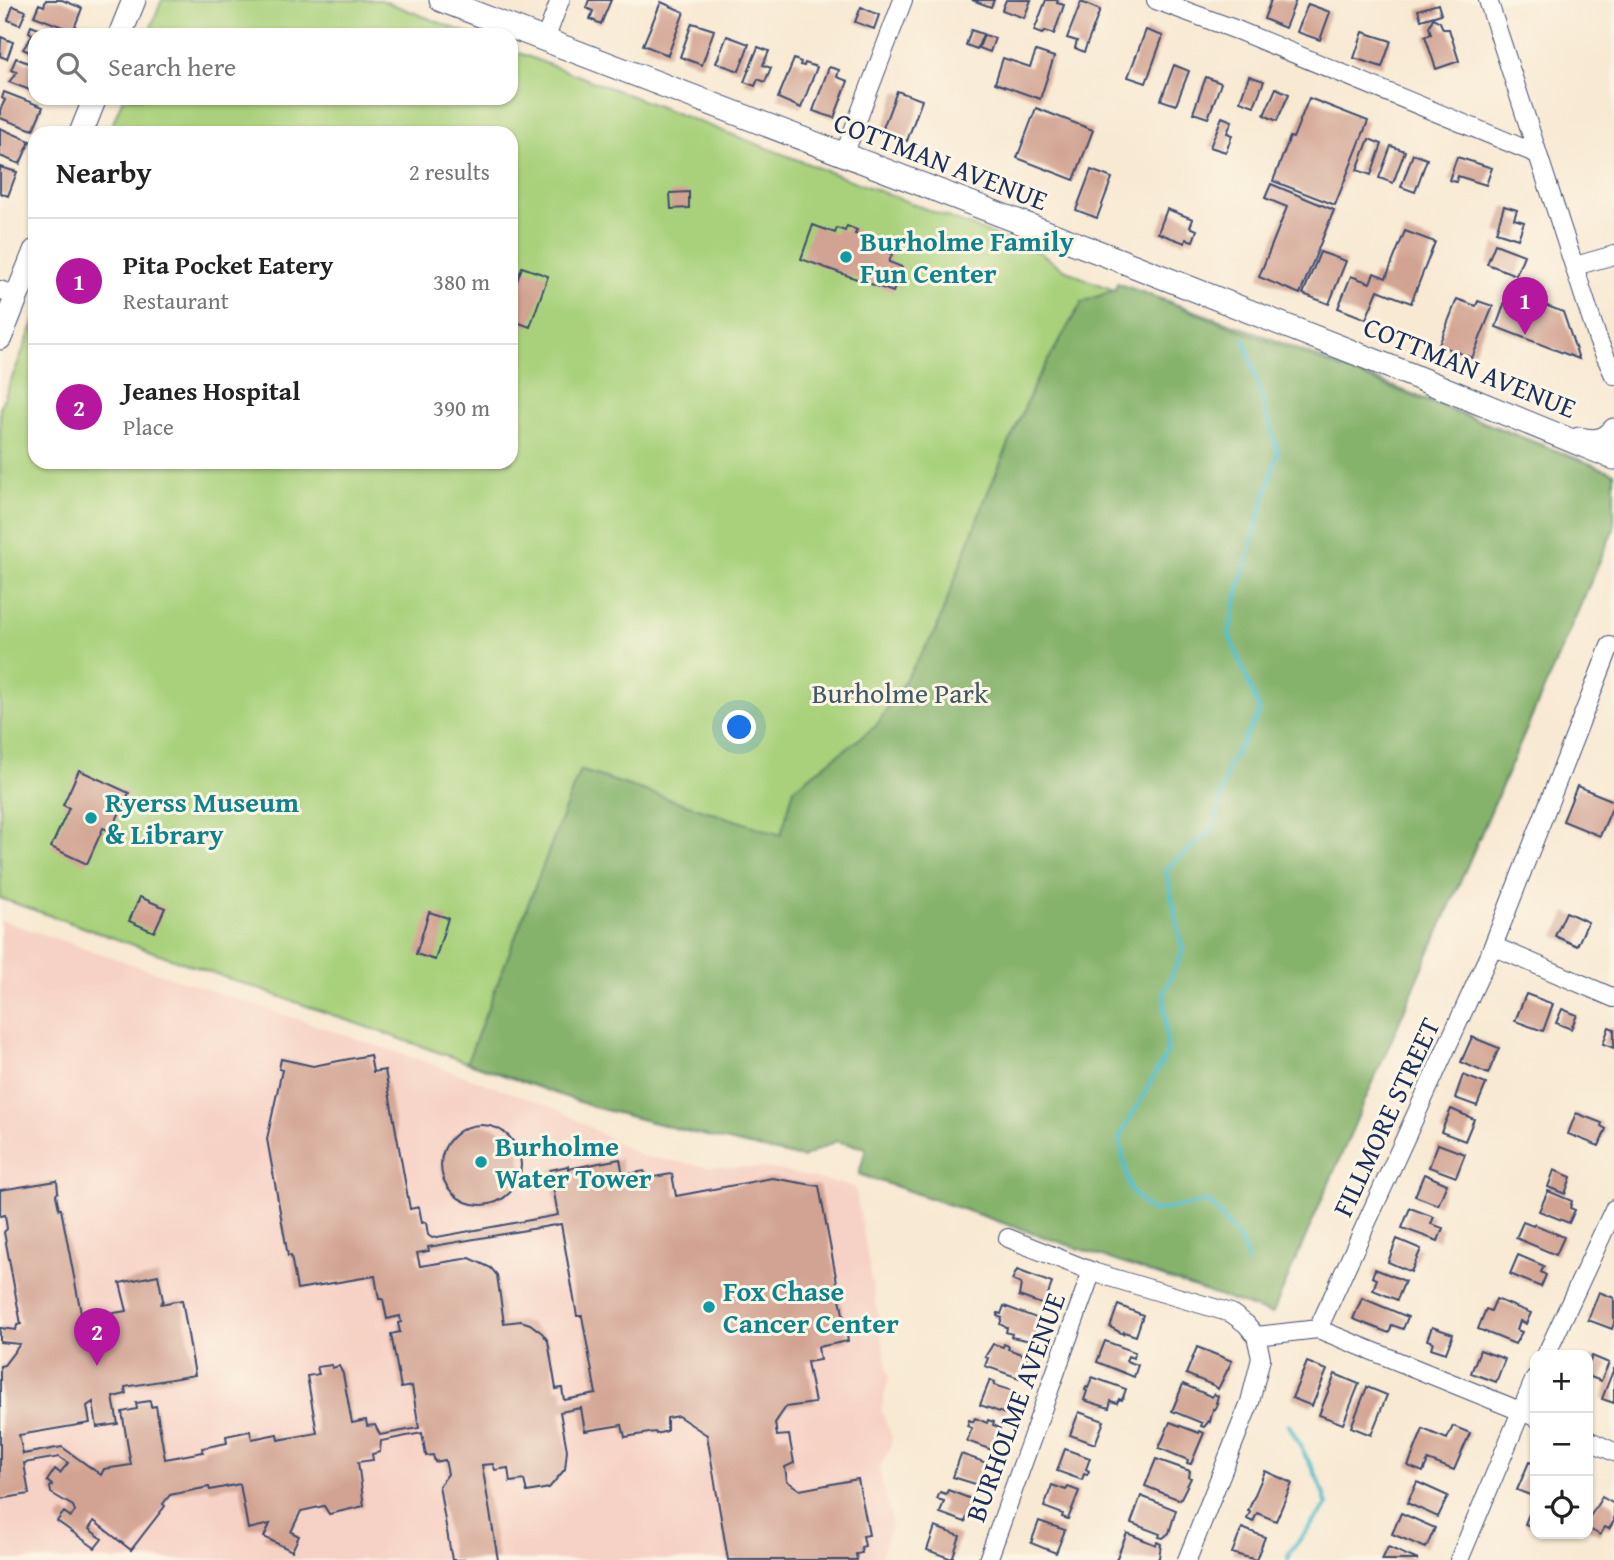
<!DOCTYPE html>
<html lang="en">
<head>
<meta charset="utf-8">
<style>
  body { margin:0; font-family:"Gentium Book Plus",serif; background:#f2f2f2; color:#222 }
  .controls { position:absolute; right:21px; bottom:21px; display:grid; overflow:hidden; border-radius:14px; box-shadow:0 2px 5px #0004 }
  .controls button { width:63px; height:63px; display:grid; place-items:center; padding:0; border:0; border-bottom:2px solid #e0e0e0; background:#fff; color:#222; font:35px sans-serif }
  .you { position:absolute; left:740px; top:728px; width:24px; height:24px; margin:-18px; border:5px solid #fff; border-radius:50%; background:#1a73e8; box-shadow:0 0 0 10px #1a73e833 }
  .badge { display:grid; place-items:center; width:46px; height:46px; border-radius:50%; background:#b5179e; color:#fff; font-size:23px; font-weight:700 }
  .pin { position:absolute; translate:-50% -58px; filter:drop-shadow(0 2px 4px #0008) }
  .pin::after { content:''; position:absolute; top:37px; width:24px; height:21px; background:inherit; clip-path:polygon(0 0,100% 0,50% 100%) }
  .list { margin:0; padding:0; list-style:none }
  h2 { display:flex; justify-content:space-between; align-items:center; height:91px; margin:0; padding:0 28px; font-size:30px }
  h2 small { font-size:23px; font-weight:400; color:#767676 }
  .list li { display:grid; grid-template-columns:46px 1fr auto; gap:21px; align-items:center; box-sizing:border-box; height:126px; padding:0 28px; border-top:2px solid #e0e0e0 }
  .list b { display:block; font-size:26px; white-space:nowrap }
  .list p { margin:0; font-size:23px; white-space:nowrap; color:#767676 }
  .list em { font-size:23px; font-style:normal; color:#767676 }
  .icon { flex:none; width:38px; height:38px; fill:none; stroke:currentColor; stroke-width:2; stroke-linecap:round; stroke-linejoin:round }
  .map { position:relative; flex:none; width:1614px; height:1560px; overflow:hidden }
  .search { position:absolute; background:#fff; box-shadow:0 2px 5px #0004; left:28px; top:28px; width:490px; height:77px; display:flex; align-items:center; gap:18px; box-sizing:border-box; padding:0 24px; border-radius:21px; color:#767676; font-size:26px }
  .panel { position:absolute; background:#fff; box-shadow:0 2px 5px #0004; left:28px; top:126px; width:490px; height:343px; border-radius:21px }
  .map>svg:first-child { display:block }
  .built { fill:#f6d1c5 }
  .green { fill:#a9d17c; stroke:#62806d; stroke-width:2 }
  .forest { fill:#86b36c; stroke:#507165; stroke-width:2 }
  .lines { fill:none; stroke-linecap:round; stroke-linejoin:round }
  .stream { stroke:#4ebbc8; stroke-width:4.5 }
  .building { fill:#d2a392; fill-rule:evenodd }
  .minor-casing { stroke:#3c4b70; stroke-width:20 }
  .major-casing { stroke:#3c4b70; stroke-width:25 }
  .minor { stroke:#fff; stroke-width:18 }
  .major { stroke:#fff; stroke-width:23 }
  .culture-dot { fill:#0f9aa8; stroke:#fcf5e5; stroke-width:2.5 }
  .labels { text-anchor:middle; stroke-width:6; stroke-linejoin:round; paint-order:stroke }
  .street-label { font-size:28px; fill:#1b2f5e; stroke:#fcf5e5 }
  .culture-label { font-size:28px; font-weight:bold; fill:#0d838f; stroke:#fcf5e5; text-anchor:start }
  .park-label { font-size:28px; fill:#3e5866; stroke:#fcf5e5 }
</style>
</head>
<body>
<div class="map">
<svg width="1614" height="1560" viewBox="0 0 1614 1560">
  <rect width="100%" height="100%" fill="#fcf5e5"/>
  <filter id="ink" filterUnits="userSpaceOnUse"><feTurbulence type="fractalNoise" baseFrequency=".0143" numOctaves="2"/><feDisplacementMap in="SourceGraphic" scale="14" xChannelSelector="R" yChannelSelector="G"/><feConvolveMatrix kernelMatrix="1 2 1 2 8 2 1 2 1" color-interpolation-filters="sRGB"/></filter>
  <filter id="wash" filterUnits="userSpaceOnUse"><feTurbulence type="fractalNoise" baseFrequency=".00686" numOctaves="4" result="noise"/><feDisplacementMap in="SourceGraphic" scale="28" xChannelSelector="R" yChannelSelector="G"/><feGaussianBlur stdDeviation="1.57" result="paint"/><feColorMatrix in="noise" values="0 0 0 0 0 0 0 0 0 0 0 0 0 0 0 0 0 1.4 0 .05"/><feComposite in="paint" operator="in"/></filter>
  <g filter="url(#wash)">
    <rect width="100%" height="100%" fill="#f8e9d3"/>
    <path class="built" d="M0 920 417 1059 557 1109 641 1156 710 1167 768 1168 855 1187 889 1377 881 1410 892 1437 890 1450 879 1467 892 1523 880 1560H0Z"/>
    <path class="green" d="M162 0H381L472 35H148Z
      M511 50 1041 253C1064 272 1087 280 1115 290L1117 283 1257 333 1614 473V528L1272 1314 859 1174 866 1148 836 1141 802 1158 694 1133 594 1107 0 898V408L35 320V462H511V133H109L123 98H511Z"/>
    <path class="forest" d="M1117 283 1614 473V528L1272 1314 859 1174 866 1148 836 1141 802 1158 694 1133 594 1107 467 1062 580 770 781 835 794 788 876 726 935 632 985 499 1035 383 1082 302 1115 290Z"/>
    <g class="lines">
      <path class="stream" d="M1244 338 1278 452 1238 592 1229 634 1260 712 1228 766 1214 827 1166 870 1183 951 1164 993 1167 1053 1119 1138 1130 1190 1151 1211 1210 1202 1241 1242 1248 1262
        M1288 1560 1289 1553 1327 1505 1319 1481 1289 1425"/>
    </g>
    <g id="blocks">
      <path class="building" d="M46 0H62L82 8 73 31 34 16 39 4 44 6Z
        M589 0H611L601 24 590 19 593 11 586 8Z
        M972 0H994L991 7Z
        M1006 0H1031L1024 18 1002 10Z
        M1046 0H1058L1057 3 1064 5 1054 34 1045 31 1042 34 1034 31Z
        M1271 0H1296L1285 28 1264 19Z
        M661 2 684 12 668 55 643 45Z
        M1081 2 1100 10 1084 52 1075 48 1077 41 1067 38Z
        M1308 4 1330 12 1320 40 1297 32Z
        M1438 4 1441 14 1421 20 1418 10Z
        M13 6 26 11 20 25 8 20Z
        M861 7 879 15 874 29 855 22Z
        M1433 18 1440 22 1443 29H1449L1459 61 1436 69 1425 36 1431 34 1429 27Z
        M692 23 714 30 702 65 680 57Z
        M31 26 54 35H35V55L23 49 30 39 32 34 29 32Z
        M971 30 983 34 977 49 966 45Z
        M1146 30 1163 36 1146 83 1128 77Z
        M1363 32 1391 41 1382 67 1354 58Z
        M984 35 995 38 990 52 979 48Z
        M727 36 749 44 739 71 716 63Z
        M1 37 13 42 7 59 0 56Z
        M758 47 769 51 763 65 771 68 765 82 758 79 755 86 744 82Z
        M1036 51 1054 57 1040 99 995 83 1003 58 1030 67Z
        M16 58 35 66V92L9 82 17 72 11 70Z
        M794 59 801 62 800 65 804 66 805 63 817 67 801 108 778 98Z
        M1174 65 1189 71 1176 105 1161 100Z
        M829 67 839 70 837 77 848 81 834 118 813 111Z
        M1249 76 1264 81 1254 106 1240 101Z
        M1206 77 1221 83 1208 118 1193 113Z
        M1276 88 1289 94 1277 121 1264 115Z
        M897 91 922 100 907 141 882 131Z
        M4 92 43 107 33 130 0 118V110L5 100 2 98Z
        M1309 98 1368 121 1335 205 1273 181 1290 137 1293 138Z
        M1036 108 1093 130 1074 180 1017 158Z
        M1222 117 1232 121 1227 133 1232 135 1226 152 1210 147Z
        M0 128 30 141 20 164 0 156Z
        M1369 139 1382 144 1371 175 1357 170Z
        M1391 146 1405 151 1393 183 1379 178Z
        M1413 154 1427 159 1415 192 1401 187Z
        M1457 157 1492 168 1486 185 1458 176 1456 182 1449 180Z
        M0 167 17 172 8 196 0 193Z
        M1091 170 1112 178 1097 218 1076 210Z
        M1271 184 1334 210 1300 294 1259 277 1287 207 1265 198Z
        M689 192V208L671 209 670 193Z
        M1504 206 1517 210 1514 219 1524 222 1518 239 1496 232Z
        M1167 209 1193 219 1190 227 1197 230 1193 241 1186 239 1185 243 1158 233Z
        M813 225 835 233 837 228 845 231 847 226 857 230 855 234 863 237 861 243 892 254 889 262 902 267 893 292 801 259Z
        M1405 231 1435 242 1411 303 1378 290 1366 319 1338 308 1351 276 1370 283 1374 273 1386 278Z
        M1495 244 1524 255 1516 275 1487 264Z
        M1320 252 1346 261 1329 304 1303 294Z
        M522 267 548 276 530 327 511 320V298Z
        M1509 291 1563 312 1579 359 1496 327Z
        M1457 299 1476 306 1478 301 1493 306 1472 358 1439 345Z
        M79 770 129 793 111 831 103 828 87 864 51 847 69 808 63 805Z
        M1577 786 1614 801V809L1612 808 1600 836 1563 821Z
        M140 897 165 908 154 932 129 921Z
        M429 912 448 918 435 960 416 954Z
        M1566 912 1588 922 1577 946 1555 936Z
        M1526 994 1553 1004 1543 1031 1515 1021Z
        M1562 1009 1577 1015 1571 1029 1556 1023Z
        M1609 1027 1614 1029V1048L1603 1044Z
        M1472 1037 1499 1048 1488 1074 1461 1062Z
        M370 1055 373 1072 385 1070 410 1209 419 1207 422 1223 426 1222 428 1235 432 1238 558 1215 550 1170 568 1166V1169L620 1159 623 1175 644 1171 648 1178 672 1174 676 1196 772 1178 819 1186 848 1341 818 1347 820 1360 807 1362 815 1403 786 1407 775 1423 777 1436 789 1435 794 1463 785 1467 787 1481 800 1490 858 1479 869 1535 863 1536 865 1546 861 1547 862 1553 856 1554 857 1560H728L707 1435 678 1416 667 1418V1431L656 1434 655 1432 625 1437 622 1425 585 1431 581 1408 560 1412 567 1450 565 1469 549 1488 527 1492 524 1480 510 1482 508 1468 495 1470 493 1464 482 1465 498 1560H452L439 1486 448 1474 445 1460 435 1462 433 1455 426 1456 422 1433 381 1441 380 1452 372 1454 373 1460 358 1462 364 1506 329 1514 324 1506 301 1511 291 1532 299 1536 292 1551 264 1537 270 1524 248 1529 240 1484 210 1490 209 1487 170 1495 163 1504 165 1506 131 1550 94 1521 89 1529 102 1539 95 1548 57 1521 64 1512 71 1517 75 1511 73 1506 51 1493 50 1487 52 1485 47 1481 55 1469 60 1473 68 1463 59 1457 24 1463 29 1494 0 1499V1366L4 1365 20 1344 0 1342V1328L16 1330 17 1325 21 1324 4 1232 7 1229 5 1215 0 1216V1190L57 1181 58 1192 56 1195 59 1209H61L84 1329 109 1324 107 1314 127 1311 120 1283 158 1275 163 1300 161 1304 182 1300 195 1375 125 1387 126 1394 113 1397 118 1424 97 1427 93 1402 87 1406 90 1423 19 1435 23 1454 62 1447 101 1475 104 1469 131 1465 122 1412 137 1409 136 1403 150 1401 151 1407 156 1406 165 1459 203 1452 202 1448 227 1443 226 1436 250 1431 252 1439 277 1434 278 1440 317 1433 307 1376 319 1374 317 1367 332 1365V1368L339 1366 343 1374 352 1423 366 1420 367 1426 375 1425 380 1435 419 1428 412 1386 401 1388 391 1334 400 1332 398 1323 401 1322 400 1316 387 1319 383 1299H379L375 1276 297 1289 291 1256H288L267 1139 282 1070 279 1069 281 1059 313 1066ZM561 1224 577 1316H582L596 1394 564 1400 562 1388 556 1389 548 1341 542 1333 530 1324 521 1321 504 1323 497 1275 491 1268 470 1258 420 1266 417 1253 429 1251 428 1247Z
        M1463 1075 1486 1084 1477 1106 1455 1098Z
        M1451 1109 1474 1119 1465 1141 1441 1132Z
        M1576 1113 1602 1123 1601 1126 1606 1129 1599 1146 1568 1134Z
        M441 1165a40 40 0 1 1 80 0a40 40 0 1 1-80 0Z
        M1438 1144 1465 1154 1456 1177 1429 1167Z
        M1554 1170 1571 1177 1565 1194 1548 1187Z
        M1424 1174 1447 1184 1438 1205 1415 1196Z
        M1548 1191 1572 1201 1570 1208 1575 1210 1569 1223 1539 1211Z
        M1410 1208 1434 1217 1431 1224 1443 1228 1438 1241 1402 1228Z
        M1523 1222 1533 1226 1534 1224 1564 1237 1556 1255 1516 1238Z
        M1397 1239 1421 1249 1411 1272 1388 1262Z
        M1518 1255 1544 1266 1541 1272 1546 1275 1541 1287 1510 1274Z
        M1375 1269 1405 1281 1397 1300 1373 1290 1377 1279 1372 1277Z
        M1017 1270 1052 1283 1044 1305 1019 1296 1021 1284 1012 1280Z
        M1599 1292 1614 1298V1323L1612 1329 1588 1320Z
        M1362 1298 1408 1317 1403 1329 1392 1325 1389 1333 1353 1319Z
        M1496 1299 1531 1313 1526 1324 1520 1321 1517 1330 1522 1332 1515 1344 1478 1329 1486 1309 1491 1311Z
        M1118 1305 1143 1315 1136 1336 1124 1332 1123 1334 1110 1327Z
        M1004 1306 1039 1319 1031 1341 1011 1337 1012 1334 1006 1332 1007 1328 1000 1324 1002 1318 997 1316 998 1313 1001 1314Z
        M1432 1327 1453 1334 1446 1353 1431 1348 1433 1342 1427 1340Z
        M1105 1341 1135 1352 1133 1358 1128 1356 1126 1361 1138 1365 1134 1377 1097 1362Z
        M993 1344 1003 1347 1004 1344 1009 1346 1008 1349 1027 1356 1019 1378 985 1366 988 1358 985 1357Z
        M1197 1347 1232 1361 1218 1389 1215 1386 1186 1374Z
        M1480 1350 1505 1359 1496 1382 1471 1373Z
        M1592 1356 1609 1363 1601 1381 1588 1376V1367Z
        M1307 1362 1327 1370 1312 1406 1292 1398Z
        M1614 1368V1403L1602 1399Z
        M1335 1374 1359 1384 1343 1424 1319 1415Z
        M1092 1377 1126 1389 1122 1400 1119 1399 1117 1403 1111 1401 1109 1408 1084 1400 1087 1391 1085 1390 1086 1387 1088 1388Z
        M990 1380 995 1382 994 1385 1013 1391 1005 1414 980 1405Z
        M1183 1384 1212 1397 1214 1394 1218 1396 1216 1403H1218L1215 1410 1213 1409 1210 1422 1209 1421 1204 1427 1201 1426 1202 1423 1172 1411Z
        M1367 1387 1387 1395 1371 1435 1351 1427Z
        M1079 1412 1104 1421 1095 1444 1070 1435Z
        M975 1418 987 1423 988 1420 994 1422 993 1425 1000 1428 992 1450 967 1441 972 1428 967 1426 969 1420 973 1422Z
        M1170 1422 1199 1433 1200 1431 1204 1433 1191 1464 1187 1463 1188 1460 1159 1448Z
        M1453 1426 1470 1433 1454 1470 1428 1460 1423 1472 1408 1466 1423 1429 1447 1439Z
        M1065 1449 1090 1458 1086 1469 1089 1471 1087 1475 1084 1474 1082 1480 1057 1471Z
        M961 1454 987 1463 983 1475 986 1476 982 1486 953 1477Z
        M1156 1459 1190 1471 1189 1477 1191 1478 1180 1500 1145 1486Z
        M1529 1462 1535 1464V1497L1517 1490Z
        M1265 1471 1292 1483 1276 1521 1257 1513 1253 1522 1247 1519 1250 1512 1248 1511Z
        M1417 1482 1448 1496 1438 1517 1407 1503Z
        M1052 1485 1066 1490 1068 1487 1079 1491 1068 1519 1062 1517 1063 1514 1044 1507Z
        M948 1490 974 1500 965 1522 940 1513 944 1501 937 1499 940 1492 946 1494Z
        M1141 1496 1176 1510 1169 1533 1163 1538 1159 1537 1160 1534 1131 1523Z
        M1602 1497 1614 1504V1521L1609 1529 1605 1527 1600 1535 1588 1528V1520Z
        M1531 1509 1535 1511V1528L1525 1524Z
        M1401 1513 1435 1528 1426 1548 1392 1534Z
        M1039 1521 1065 1530 1056 1553 1031 1543Z
        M935 1527 960 1536 952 1559 927 1550Z
        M1242 1528 1265 1537 1256 1560 1232 1553Z
        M1127 1533 1156 1545 1157 1542 1161 1544 1159 1558 1156 1560H1116Z
        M1388 1547 1418 1560H1382Z"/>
    </g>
  </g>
  <g filter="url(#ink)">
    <use href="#blocks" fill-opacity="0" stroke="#3c4b70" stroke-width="2"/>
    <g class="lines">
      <g class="minor-casing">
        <path id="minor" d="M1156 0 1237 30 1537 154
          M1488 0 1598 340 1614 375
          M545 40 560 0
          M844 155 903 0
          M1575 266 1614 255
          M0 290 17 297
          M1493 946 1614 998
          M1008 1238 1096 1273 1231 1313 1246 1324 1256 1336
          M1318 1329 1535 1417
          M1546 1355 1614 1209
          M1588 1440 1614 1452
          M988 1560 1092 1271
          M1187 1560 1250 1402 1261 1358 1256 1336 1318 1329 1493 946 1610 646
          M1459 1560 1535 1378"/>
      </g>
      <g class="major-casing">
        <path id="major" d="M441 0 1119 260 1411 375 1614 458
          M120 35 134 0
          M81 133 95 98
          M0 338 35 251
          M1579 439C1594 442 1604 442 1614 430"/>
      </g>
      <use href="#minor" class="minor"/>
      <use href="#major" class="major"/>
    </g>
  </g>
  <g class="culture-dot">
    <circle cx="846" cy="257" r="7"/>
    <circle cx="91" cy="818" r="7"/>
    <circle cx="481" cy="1162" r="7"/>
    <circle cx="709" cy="1307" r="7"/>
  </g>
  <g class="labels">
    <g class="street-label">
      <text transform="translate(941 161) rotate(21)" y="10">COTTMAN AVENUE</text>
      <text transform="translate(1470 367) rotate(22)" y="10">COTTMAN AVENUE</text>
      <text transform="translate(1386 1117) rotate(-65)" y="10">FILLMORE STREET</text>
      <text transform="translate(1015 1407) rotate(-70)" y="10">BURHOLME AVENUE</text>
    </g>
    <g class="culture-label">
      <text x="860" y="251">Burholme Family<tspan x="860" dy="32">Fun Center</tspan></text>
      <text x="105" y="812">Ryerss Museum<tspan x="105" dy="32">&amp; Library</tspan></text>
      <text x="495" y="1156">Burholme<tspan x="495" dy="32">Water Tower</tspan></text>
      <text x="723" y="1301">Fox Chase<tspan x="723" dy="32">Cancer Center</tspan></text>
    </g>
    <g class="park-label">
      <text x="900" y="703">Burholme Park</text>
    </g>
  </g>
</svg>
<div class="controls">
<button>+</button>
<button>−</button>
<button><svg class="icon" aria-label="locate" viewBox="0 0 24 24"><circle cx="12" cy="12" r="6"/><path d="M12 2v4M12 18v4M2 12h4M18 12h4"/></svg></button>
</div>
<div class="you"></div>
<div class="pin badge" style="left:1525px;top:335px">1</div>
<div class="pin badge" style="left:97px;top:1366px">2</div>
<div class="search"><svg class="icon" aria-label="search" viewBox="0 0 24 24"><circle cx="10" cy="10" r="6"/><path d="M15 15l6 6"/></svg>Search here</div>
<section class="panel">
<h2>Nearby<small>2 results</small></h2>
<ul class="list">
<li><span class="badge">1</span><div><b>Pita Pocket Eatery</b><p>Restaurant</p></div><em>380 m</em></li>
<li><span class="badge">2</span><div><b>Jeanes Hospital</b><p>Place</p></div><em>390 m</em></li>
</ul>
</section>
</div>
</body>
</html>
